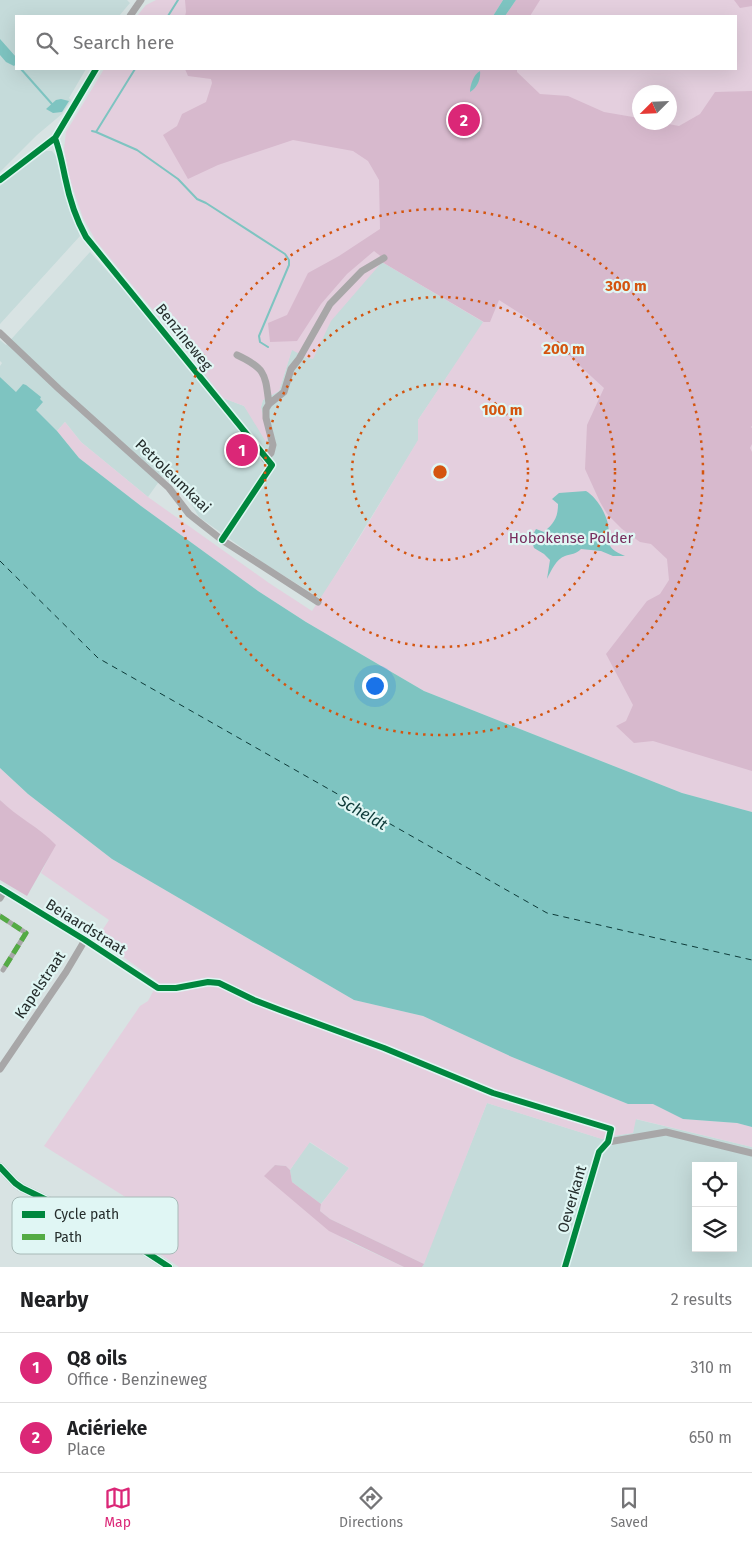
<!DOCTYPE html>
<html lang="en">
<head>
<meta charset="utf-8">
<style>
  body { margin:0; font-family:"Fira Sans",sans-serif; background:#f2f2f2; color:#202124 }
  .controls { position:absolute; right:15px; bottom:15px; display:grid; overflow:hidden; border-radius:0px; box-shadow:0 5px 20px #0002 }
  .controls button { width:45px; height:45px; display:grid; place-items:center; padding:0; border:0; border-bottom:1px solid #e0e0e0; background:#fff; color:#202124; font:25px sans-serif }
  .compass { position:absolute; left:632px; top:85px; width:45px; height:45px; border-radius:50%; background:#fff; box-shadow:0 5px 20px #0002; rotate:246deg }
  .you { position:absolute; left:374px; top:685px; width:18px; height:18px; margin:-12px; border:4px solid #fff; border-radius:50%; background:#1a73e8; box-shadow:0 0 0 8px #1a73e833 }
  .badge { display:grid; place-items:center; width:32px; height:32px; border-radius:50%; background:#db2777; color:#fff; font-size:16px; font-weight:700 }
  .pin { position:absolute; translate:-50% -50%; border:2px solid #fff; box-shadow:0 1px 5px #0006 }
  .list { margin:0; padding:0; list-style:none }
  h2 { display:flex; justify-content:space-between; align-items:center; height:65px; margin:0; padding:0 20px; font-size:21px }
  h2 small { font-size:16px; font-weight:400; color:#757577 }
  .list li { display:grid; grid-template-columns:32px 1fr auto; gap:15px; align-items:center; box-sizing:border-box; height:70px; padding:0 20px; border-top:1px solid #e0e0e0 }
  .list b { display:block; font-size:19px; white-space:nowrap }
  .list p { margin:0; font-size:16px; white-space:nowrap; color:#757577 }
  .list em { font-size:16px; font-style:normal; color:#757577 }
  .icon { flex:none; width:28px; height:28px; fill:none; stroke:currentColor; stroke-width:2; stroke-linecap:round; stroke-linejoin:round }
  .map { position:relative; flex:none; width:752px; height:1267px; overflow:hidden }
  .search { position:absolute; background:#fff; box-shadow:0 5px 20px #0002; left:15px; right:15px; top:15px; height:55px; display:flex; align-items:center; gap:12px; box-sizing:border-box; padding:0 18px; border-radius:0px; color:#757577; font-size:19px }
  .sheet { height:205px; background:#fff }
  nav { display:flex; justify-content:space-around; align-items:center; box-sizing:border-box; height:70px; border-top:1px solid #e0e0e0; background:#fff; font-size:14px; color:#757577 }
  nav a { display:grid; justify-items:center; gap:2px }
  nav .on { color:#db2777 }
  .map>svg:first-child { display:block }
  .built { fill:#c5dbda; fill-rule:evenodd }
  .green { fill:#e4cfde; fill-rule:evenodd }
  .forest { fill:#d7b9cd }
  .water { fill:#7ec4c1 }
  .lines { fill:none; stroke-linecap:round; stroke-linejoin:round }
  .stream { stroke:#7ec4c1; stroke-width:2 }
  .ferry { stroke:#0e3b39; stroke-width:1; stroke-dasharray:6 5; stroke-linecap:butt }
  .pedestrian { stroke:#a8a7a8; stroke-width:5 }
  .minor { stroke:#a8a7a8; stroke-width:7 }
  .tertiary { stroke:#a8a7a8; stroke-width:9 }
  .quiet { stroke:#53ab44; stroke-width:5; stroke-dasharray:10 5; stroke-linecap:butt }
  .cycleway-casing { stroke:#e0f6f4; stroke-width:9 }
  .cycleway { stroke:#00873e; stroke-width:6 }
  .ring { fill:none; stroke:#d4550f; stroke-width:2.5; stroke-dasharray:2.5 5 }
  .labels { text-anchor:middle; stroke-width:4.5; stroke-linejoin:round; paint-order:stroke }
  .street-label { font-size:15px; fill:#252d2c; stroke:#e0f6f4 }
  .park-label { font-size:15px; fill:#772d5d; stroke:#e0f6f4 }
  .water-label { font-size:16px; font-style:italic; fill:#0e3b39; stroke:#e0f6f4 }
  .key { fill:#e0f6f4; stroke:#a8bab8; stroke-width:1 }
  .key-label { font-size:14px; fill:#252d2c }
  .centre { fill:#d4550f; stroke:#e0f6f4; stroke-width:2.5 }
  .ring-label { font-size:15px; text-anchor:middle; font-weight:bold; fill:#d4550f; stroke:#e0f6f4; stroke-width:4.5; stroke-linejoin:round; paint-order:stroke }
</style>
</head>
<body>
<div class="map">
<svg width="752" height="1267" viewBox="0 0 752 1267">
  <rect width="100%" height="100%" fill="#d8e3e3"/>
  <path class="built" d="M0 0H127L130 3 119 16H16V69H86L69 98 71 100 62 114 37 135 0 172Z
    M46 151H52L57 157 64 187 80 236 0 324V186Z
    M90 252 143 311 190 372 198 365 223 398 244 406 268 438 261 407 263 400 279 391 292 349 382 262 484 322 418 420V441L321 599 262 562 199 517 179 484 165 473 148 497 81 442 65 422 57 431 0 377V366L2 363 0 361V340L6 345Z
    M487 1103 602 1139 612 1136 633 1133 635 1119 752 1147V1267H422ZM696 1166H733V1248H696Z
    M309 1142 349 1168 321 1204 292 1182 290 1170Z"/>
  <path class="green" d="M156 0H752V812L682 793 424 691 306 622 258 591 141 506 79 458 57 431 65 422 81 442 148 497 269 583 312 611 358 540 418 440V420L483 322 382 262 331 321 313 359 307 358 292 350 279 391 263 400 261 407 268 438 266 442 244 406 223 398 198 365 96 241 83 218 69 177 64 149 66 132 104 69H736V16H137L146 5ZM640 92H670V122H640Z
    M0 768 28 794 112 859 354 1000 423 1016 512 1057 628 1104H653L684 1119 737 1123 752 1127V1147L636 1119 633 1133 612 1136 602 1139 487 1103 424 1264 330 1219 320 1211 321 1204 349 1168 310 1142 290 1170 286 1166 275 1165 265 1176 346 1240 404 1267H179L129 1232 143 1208 44 1146 140 1006 148 1001 158 982 97 938 109 920 41 873 55 845 10 810 0 800Z"/>
  <path class="forest" d="M185 0H503L493 16H185L186 12Z
    M516 0H540L530 16H505Z
    M734 0H752V6L740 8Z
    M185 69H517V72L540 94 568 96 604 112 639 118 640 122 663 123 679 126 700 114 715 92 752 91V426L751 427 752 428V444L750 448 752 452V771L653 741 634 743 616 726 626 721 633 705 606 654 647 601 660 594 669 580 667 559 651 544 640 542 622 529 607 514 600 502 585 469 587 425 604 388 581 367 540 326 499 300 490 322H484L382 262 383 258 374 251 347 274 321 304 297 341 270 342 268 323 287 315 308 273 339 256 380 229 379 180 368 161 353 151 293 140 218 165 188 179 163 135 177 126 182 114 206 102 212 83 211 79 188 76Z
    M0 800C17 817 39 827 56 845L27 896 0 880Z
    M275 1165 286 1166 290 1170 292 1182 321 1204 320 1211 330 1219 424 1264 422 1267H404L329 1231 264 1176Z"/>
  <path class="water" d="M503 0H516L505 16H493Z
    M0 39 16 57V64L14 66 6 62 0 55Z
    M480 71C481 79 477 88 470 92 470 85 474 74 480 71Z
    M61 99 69 101 62 112 53 113 46 109 56 100Z
    M0 377 16 392 23 384 26 385 41 397 40 399 43 402 36 410 57 431 79 458 141 506 258 591 306 622 424 691 682 793 752 812V1127L737 1123 683 1119 653 1104H628L512 1057 423 1016 354 1000 112 859 28 794 0 768Z
    M586 491C596 497 605 511 608 524 611 542 603 547 625 556H613L601 551 581 549C576 554 571 554 565 556 556 559 551 571 547 579L550 560 544 554 534 548 531 538 536 529 544 532C554 523 558 518 558 504L552 499 559 493Z"/>
  <g class="lines">
    <path class="stream" d="M168 16 178 0
      M21 69 52 104
      M92 131 96 132 135 69
      M96 132 137 150 178 179 197 199 206 203 285 254 289 260V265L259 336 260 342 268 347"/>
    <path class="ferry" d="M0 561 98 658 547 913 752 960"/>
    <path class="pedestrian" d="M0 916 26 933 3 970"/>
    <path class="minor" d="M130 16 141 0
      M55 138C60 151 62 163 65 177 69 197 76 219 86 237L272 465 222 540
      M0 180 55 138 96 69
      M0 333 59 389 169 488 189 514 222 540 318 602
      M237 355C267 369 265 375 269 404
      M265 459 271 453 273 445 266 418V409L269 404 284 392 291 369 299 359 330 304 362 271 384 258
      M0 888 85 940 158 988
      M0 898 4 891
      M0 1069 66 972 85 940
      M608 1142 666 1132 752 1153"/>
    <path class="tertiary" d="M0 1167 15 1183 22 1188 123 1237 169 1267"/>
    <path class="quiet" d="M0 916 26 933 3 970"/>
    <g class="cycleway-casing">
      <path id="cycleway" d="M55 138C60 151 62 163 65 177 69 197 76 219 86 237L272 465 222 540
        M0 180 55 138 96 69
        M0 888 85 940 158 988H176L208 982 219 983 254 1000 280 1010 384 1048 493 1093 611 1129 608 1142 599 1152 565 1267
        M0 1167 15 1183 22 1188 123 1237 169 1267"/>
    </g>
    <use href="#cycleway" class="cycleway"/>
  </g>
  <g class="ring">
    <circle cx="440" cy="472" r="88"/>
    <circle cx="440" cy="472" r="175"/>
    <circle cx="440" cy="472" r="263"/>
  </g>
  <g class="labels">
    <g class="street-label">
      <text transform="translate(184 337) rotate(51)" y="5">Benzineweg</text>
      <text transform="translate(173 476) rotate(44)" y="5">Petroleumkaai</text>
      <text transform="translate(86 927) rotate(32)" y="5">Beiaardstraat</text>
      <text transform="translate(40 985) rotate(-56)" y="5">Kapelstraat</text>
      <text transform="translate(572 1199) rotate(-74)" y="5">Oeverkant</text>
    </g>
    <g class="park-label">
      <text x="571" y="543">Hobokense Polder</text>
    </g>
    <g class="water-label">
      <text transform="translate(363 812) rotate(30)" y="6">Scheldt</text>
    </g>
  </g>
  <rect x="12" y="1197" width="166" height="57" rx="8" class="key"/>
  <rect x="22" y="1211" width="23" height="7" fill="#00873e"/>
  <rect x="22" y="1234" width="23" height="6" fill="#53ab44"/>
  <g class="key-label">
    <text x="54" y="1219">Cycle path</text>
    <text x="54" y="1242">Path</text>
  </g>
  <circle cx="440" cy="472" r="8" class="centre"/>
  <g class="ring-label">
    <text x="626" y="291">300 m</text>
    <text x="564" y="354">200 m</text>
    <text x="502" y="415">100 m</text>
  </g>
</svg>
<div class="controls">
<button><svg class="icon" aria-label="locate" viewBox="0 0 24 24"><circle cx="12" cy="12" r="6"/><path d="M12 2v4M12 18v4M2 12h4M18 12h4"/></svg></button>
<button><svg class="icon" aria-label="layers" viewBox="0 0 24 24"><path d="M12 4l9 5-9 5-9-5zM3 14l9 5 9-5"/></svg></button>
</div>
<svg class="compass" viewBox="-18 -18 36 36"><path d="M0-13l5 13h-10z" fill="#e53935"/><path d="M0 13l5-13h-10z" fill="#757577"/></svg>
<div class="you"></div>
<div class="pin badge" style="left:242px;top:450px">1</div>
<div class="pin badge" style="left:464px;top:120px">2</div>
<div class="search"><svg class="icon" aria-label="search" viewBox="0 0 24 24"><circle cx="10" cy="10" r="6"/><path d="M15 15l6 6"/></svg>Search here</div>
</div>
<section class="sheet">
<h2>Nearby<small>2 results</small></h2>
<ul class="list">
<li><span class="badge">1</span><div><b>Q8 oils</b><p>Office · Benzineweg</p></div><em>310 m</em></li>
<li><span class="badge">2</span><div><b>Aciérieke</b><p>Place</p></div><em>650 m</em></li>
</ul>
</section>
<nav>
<a class="on"><svg class="icon" aria-label="map" viewBox="0 0 24 24"><path d="M3 6l6-2 6 2 6-2v14l-6 2-6-2-6 2zM9 4v14M15 6v14"/></svg>Map</a>
<a><svg class="icon" aria-label="directions" viewBox="0 0 24 24"><path d="M12 3l9 9-9 9-9-9zM9 14v-3h6M13 9l2 2-2 2"/></svg>Directions</a>
<a><svg class="icon" aria-label="saved" viewBox="0 0 24 24"><path d="M7 4h10v16l-5-4-5 4z"/></svg>Saved</a>
</nav>
</body>
</html>
